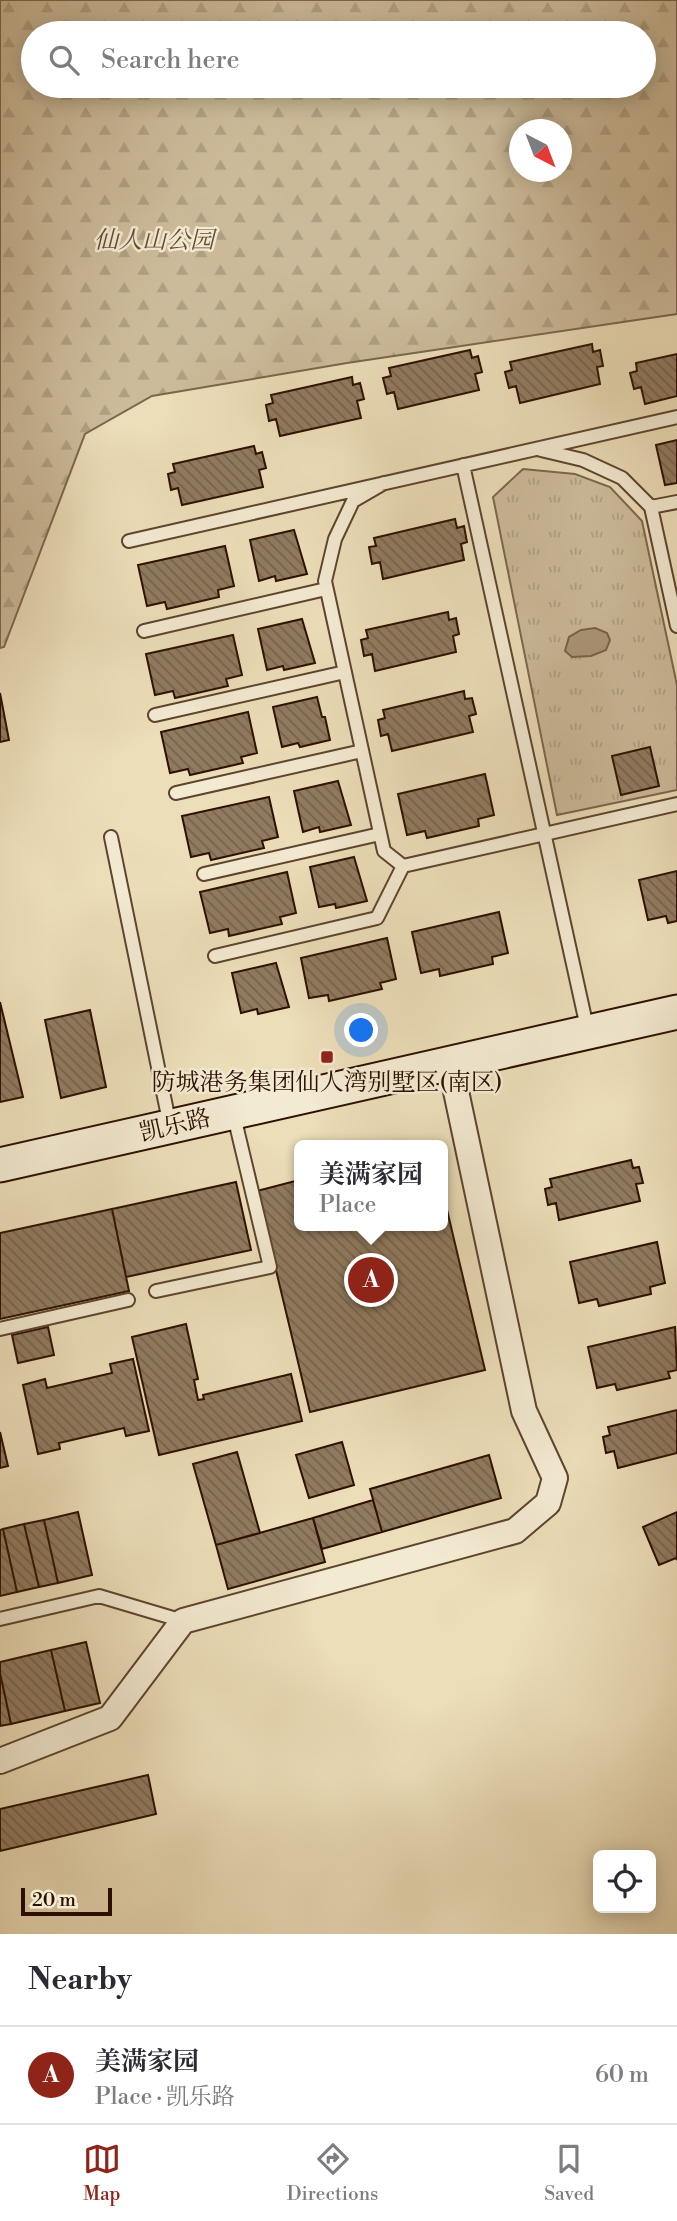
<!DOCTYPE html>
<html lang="en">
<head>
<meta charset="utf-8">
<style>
  body { margin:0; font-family:"Libre Bodoni","Noto Serif SC",serif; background:#f2f2f3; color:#2b2b33 }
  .controls { position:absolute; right:21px; bottom:21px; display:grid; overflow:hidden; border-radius:10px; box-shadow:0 4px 18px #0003 }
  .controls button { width:63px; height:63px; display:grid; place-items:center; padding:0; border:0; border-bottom:2px solid #e1e1e2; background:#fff; color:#2b2b33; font:35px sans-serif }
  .compass { position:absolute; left:509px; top:119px; width:63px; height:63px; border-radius:50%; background:#fff; box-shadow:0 4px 18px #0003; rotate:138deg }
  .scale { position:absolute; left:21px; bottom:18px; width:91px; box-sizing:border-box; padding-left:7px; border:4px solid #2d1000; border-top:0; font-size:19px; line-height:24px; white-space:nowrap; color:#2d1000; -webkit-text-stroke:5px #f3ead2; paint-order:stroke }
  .you { position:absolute; left:362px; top:1031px; width:24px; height:24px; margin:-18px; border:5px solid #fff; border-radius:50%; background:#1a73e8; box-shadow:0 0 0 10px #1a73e833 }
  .badge { display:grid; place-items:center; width:46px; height:46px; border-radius:50%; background:#8f2418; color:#fff; font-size:23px; font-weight:700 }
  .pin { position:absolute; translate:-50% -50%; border:4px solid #fff; box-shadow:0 2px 7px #0006 }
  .popup { position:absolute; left:294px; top:1140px; width:154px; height:91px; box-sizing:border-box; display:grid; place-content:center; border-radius:10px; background:#fff; filter:drop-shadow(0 2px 5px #0005); font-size:23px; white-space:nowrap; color:#7c7c81 }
  .popup b { font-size:26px; color:#2b2b33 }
  .popup::after { content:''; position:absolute; left:50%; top:100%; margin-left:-14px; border:14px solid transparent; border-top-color:#fff }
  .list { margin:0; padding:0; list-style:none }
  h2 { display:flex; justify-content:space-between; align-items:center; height:91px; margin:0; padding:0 28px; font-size:30px }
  h2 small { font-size:23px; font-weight:400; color:#7c7c81 }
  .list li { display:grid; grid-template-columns:46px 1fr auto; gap:21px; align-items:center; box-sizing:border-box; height:98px; padding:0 28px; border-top:2px solid #e1e1e2 }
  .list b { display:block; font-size:26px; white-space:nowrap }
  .list p { margin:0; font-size:23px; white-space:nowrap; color:#7c7c81 }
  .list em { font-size:23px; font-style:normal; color:#7c7c81 }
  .icon { flex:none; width:38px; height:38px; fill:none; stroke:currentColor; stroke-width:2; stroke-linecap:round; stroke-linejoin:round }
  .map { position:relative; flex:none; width:677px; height:1934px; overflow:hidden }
  .search { position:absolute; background:#fff; box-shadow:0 4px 18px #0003; left:21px; right:21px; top:21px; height:77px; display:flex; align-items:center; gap:18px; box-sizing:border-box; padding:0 24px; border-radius:38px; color:#7c7c81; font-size:26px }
  .sheet { height:189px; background:#fff }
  nav { display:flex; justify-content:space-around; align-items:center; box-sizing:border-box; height:98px; border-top:2px solid #e1e1e2; background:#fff; font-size:19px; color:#7c7c81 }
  nav a { display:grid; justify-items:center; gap:4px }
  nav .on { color:#8f2418 }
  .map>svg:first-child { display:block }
  .forest { fill:url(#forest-firs); stroke:#7c664d; stroke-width:2; fill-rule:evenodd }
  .park { fill:url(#park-tufts); stroke:#7c664d; stroke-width:2 }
  .water { fill:#ab987a; stroke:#796249; stroke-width:2 }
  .building { fill:url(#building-back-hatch); stroke:#2d1000; stroke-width:2 }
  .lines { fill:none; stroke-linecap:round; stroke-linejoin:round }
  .lane-casing { stroke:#5d442e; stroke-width:16 }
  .street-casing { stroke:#5d442e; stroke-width:28 }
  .secondary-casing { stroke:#2d1000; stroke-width:37 }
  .lane { stroke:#f3ead2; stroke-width:12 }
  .street { stroke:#f3ead2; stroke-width:24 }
  .secondary { stroke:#f3ead2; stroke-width:33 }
  .poi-dot { fill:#8f2418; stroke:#f3ead2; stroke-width:2.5 }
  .labels { text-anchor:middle; stroke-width:5; stroke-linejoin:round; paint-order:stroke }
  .park-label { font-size:24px; font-style:italic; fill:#654c36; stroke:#f3ead2 }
  .poi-label { font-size:24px; fill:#2d1000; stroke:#f3ead2 }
  .street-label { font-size:24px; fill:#2d1000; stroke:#f3ead2 }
</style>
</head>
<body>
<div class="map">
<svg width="677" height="1934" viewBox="0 0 677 1934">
  <defs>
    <pattern id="forest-firs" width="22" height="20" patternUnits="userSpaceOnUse" patternTransform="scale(1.75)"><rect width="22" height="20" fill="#ccbb9a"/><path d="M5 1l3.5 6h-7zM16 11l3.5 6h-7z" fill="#b0a083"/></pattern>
    <pattern id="park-tufts" width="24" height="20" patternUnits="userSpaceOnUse" patternTransform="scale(1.75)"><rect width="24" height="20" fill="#ccbb9a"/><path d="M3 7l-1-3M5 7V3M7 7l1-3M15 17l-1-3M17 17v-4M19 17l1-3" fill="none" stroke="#b0a083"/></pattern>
    <pattern id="building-back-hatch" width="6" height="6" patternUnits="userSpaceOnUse" patternTransform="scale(1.75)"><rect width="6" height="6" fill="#907b60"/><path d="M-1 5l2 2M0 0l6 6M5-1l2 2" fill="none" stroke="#76634d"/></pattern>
  </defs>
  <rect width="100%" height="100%" fill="#ecdeb9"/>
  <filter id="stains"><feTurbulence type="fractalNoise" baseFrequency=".00286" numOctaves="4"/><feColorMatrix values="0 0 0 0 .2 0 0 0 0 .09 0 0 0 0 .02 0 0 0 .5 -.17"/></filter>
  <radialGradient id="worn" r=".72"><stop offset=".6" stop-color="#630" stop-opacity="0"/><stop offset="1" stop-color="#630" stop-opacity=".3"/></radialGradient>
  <path class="forest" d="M0 0H677V314L347 363 152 396 85 434 4 647 0 648ZM33 33H644V86H33ZM520 130H562V172H520Z"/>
  <path class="park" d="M523 469 575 474 610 487 642 521 677 685V790L557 815 493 497Z"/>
  <path class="water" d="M595 628 607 633 610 640 606 650 591 656 572 657 565 651 569 637 581 630Z"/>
  <path class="building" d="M592 344 593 352 600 350 603 366 597 367 600 384 520 403 516 386 509 388 505 372 512 370 510 362Z
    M470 350 472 358 478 356 482 372 475 374 479 390 398 409 394 392 387 394 383 378 391 376 389 368Z
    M677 354V396L645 404 641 387 634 389 630 373 637 371 636 363Z
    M352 377 353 385 360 383 364 399 357 401 361 418 280 436 276 419 269 421 266 405 273 403 271 395Z
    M677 440V483L665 485 656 445Z
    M254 446 256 454 262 452 266 468 259 470 263 487 182 505 178 488 171 490 168 474 175 472 173 464Z
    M455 519 457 528 464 526 467 542 461 544 464 560 383 579 380 562 372 564 369 547 376 546 374 538Z
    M294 530 307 574 276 581 275 576 259 581 250 540Z
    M225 546 234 586 218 590 219 597 167 609 165 602 147 606 138 565Z
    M448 612 449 620 456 618 459 634 453 636 456 652 375 671 372 654 364 656 361 640 368 638 366 630Z
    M302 619 315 663 284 670 283 666 267 670 258 629Z
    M233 635 242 675 226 679 228 686 175 698 173 691 155 695 146 654Z
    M464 691 465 699 472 698 476 714 469 716 473 732 392 751 388 734 381 736 378 720 385 718 383 710Z
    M0 693 9 740 0 742Z
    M317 697 322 717H325L330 740 300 747 298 743 282 747 273 707Z
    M248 712 257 753 241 757 243 763 190 775 188 769 170 773 161 732Z
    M650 747 659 786 621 795 612 756Z
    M485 774 494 815 478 819 479 826 427 838 425 831 407 835 398 794Z
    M338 781 351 825 320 832 319 827 303 832 294 791Z
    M269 797 278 837 262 841 264 848 211 860 209 853 191 857 182 816Z
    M354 857 367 901 336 908 335 904 319 907 310 867Z
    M677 871V921L668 923 666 916 648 920 639 880Z
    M287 872 296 913 280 917 282 924 229 936 228 929 210 933 200 892Z
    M499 912 508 953 492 957 493 964 440 976 439 969 421 973 412 932Z
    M387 938 396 979 380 983 382 989 329 1001 328 995 309 998 301 958Z
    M276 963 289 1007 258 1014 257 1009 241 1013 232 973Z
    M0 1002 23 1097 0 1102Z
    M90 1010 106 1087 61 1098 45 1020Z
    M631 1160 633 1168 639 1167 643 1183 636 1184 640 1201 559 1220 556 1203 548 1205 545 1189 552 1187 550 1179Z
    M299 1180V1226H443V1193L485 1370 310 1412 257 1191Z
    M236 1182 251 1250 126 1277 112 1209Z
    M112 1209 129 1291 0 1319V1233Z
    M657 1242 665 1283 650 1287 651 1294 599 1306 597 1299 579 1303 570 1262Z
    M186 1324 198 1379 194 1380 198 1400 204 1399 203 1395 291 1374 302 1421 159 1455 132 1337Z
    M48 1327 54 1355 18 1363 12 1335Z
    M675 1327 677 1370 668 1372 670 1378 617 1390 615 1384 597 1388 588 1347Z
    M133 1359 149 1431 126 1436 124 1428 59 1443 60 1449 38 1454 23 1385 45 1379 47 1388 112 1373 110 1364Z
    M677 1410V1453L618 1468 614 1451 606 1453 603 1437 610 1435 608 1427Z
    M0 1432 8 1466 0 1468Z
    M342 1442 354 1485 309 1498 296 1455Z
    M237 1452 260 1533 216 1545 193 1464Z
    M489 1455 501 1498 382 1532 370 1489Z
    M373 1500 382 1532 322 1549 313 1518Z
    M78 1512 92 1575 58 1583 44 1520Z
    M677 1512V1560L676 1558 659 1565 643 1527Z
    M313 1518 325 1562 228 1589 216 1545Z
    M44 1520 58 1583 39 1587 24 1524Z
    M24 1524 39 1587 17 1592 3 1529Z
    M3 1529 17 1592 0 1596V1530Z
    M86 1642 100 1703 65 1711 51 1650Z
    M51 1650 65 1711 11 1724 0 1673V1662Z
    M0 1673 11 1724 0 1726Z
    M148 1775 156 1814 0 1851V1809Z"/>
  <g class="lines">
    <g class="lane-casing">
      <path id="lane" d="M541 450 583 460 622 478 651 507 677 626
        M463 465 588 1032
        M384 483 353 501 335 539 325 581 384 851 403 866 677 804
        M651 507 677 502
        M129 541 677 417
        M144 631 326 589
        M155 715 345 672
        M176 793 362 751
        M111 837 170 1126
        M204 874 380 834
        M215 956 377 918 403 866
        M156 1291 270 1267 233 1112
        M0 1329 128 1300
        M0 1619 99 1596 183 1621"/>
    </g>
    <g class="street-casing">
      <path id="street" d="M0 1761 110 1718 183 1621 515 1531 548 1503 555 1478 524 1411 450 1063"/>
    </g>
    <g class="secondary-casing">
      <path id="secondary" d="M0 1165 677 1012"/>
    </g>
    <use href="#lane" class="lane"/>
    <use href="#street" class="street"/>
    <use href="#secondary" class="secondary"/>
  </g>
  <rect class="poi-dot" x="320" y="1050" width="14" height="14" rx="3.5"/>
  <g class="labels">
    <g class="park-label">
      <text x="154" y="248">仙人山公园</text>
    </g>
    <g class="poi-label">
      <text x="327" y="1090">防城港务集团仙人湾别墅区(南区)</text>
    </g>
    <g class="street-label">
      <text transform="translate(175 1125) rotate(-13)" y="8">凯乐路</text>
    </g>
  </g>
  <rect width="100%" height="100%" filter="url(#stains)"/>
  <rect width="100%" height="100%" fill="url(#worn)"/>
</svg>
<div class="controls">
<button><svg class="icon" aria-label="locate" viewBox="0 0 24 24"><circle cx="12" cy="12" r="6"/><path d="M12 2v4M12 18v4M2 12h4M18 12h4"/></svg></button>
</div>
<svg class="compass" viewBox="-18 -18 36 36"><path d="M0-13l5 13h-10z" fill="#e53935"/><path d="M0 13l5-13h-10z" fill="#7c7c81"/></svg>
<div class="scale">20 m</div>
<div class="you"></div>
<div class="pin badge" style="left:371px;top:1280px">A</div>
<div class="popup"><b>美满家园</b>Place</div>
<div class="search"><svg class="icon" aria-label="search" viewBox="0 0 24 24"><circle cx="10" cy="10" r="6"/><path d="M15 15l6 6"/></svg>Search here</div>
</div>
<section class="sheet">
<h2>Nearby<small></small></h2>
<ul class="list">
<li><span class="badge">A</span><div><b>美满家园</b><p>Place · 凯乐路</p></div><em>60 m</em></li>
</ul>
</section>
<nav>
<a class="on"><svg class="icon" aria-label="map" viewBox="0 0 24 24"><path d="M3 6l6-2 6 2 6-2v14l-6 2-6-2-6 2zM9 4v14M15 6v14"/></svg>Map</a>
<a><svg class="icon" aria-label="directions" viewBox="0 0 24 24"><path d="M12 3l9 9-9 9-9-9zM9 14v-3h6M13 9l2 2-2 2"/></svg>Directions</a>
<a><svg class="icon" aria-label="saved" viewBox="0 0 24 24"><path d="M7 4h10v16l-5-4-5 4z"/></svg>Saved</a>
</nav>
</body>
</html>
